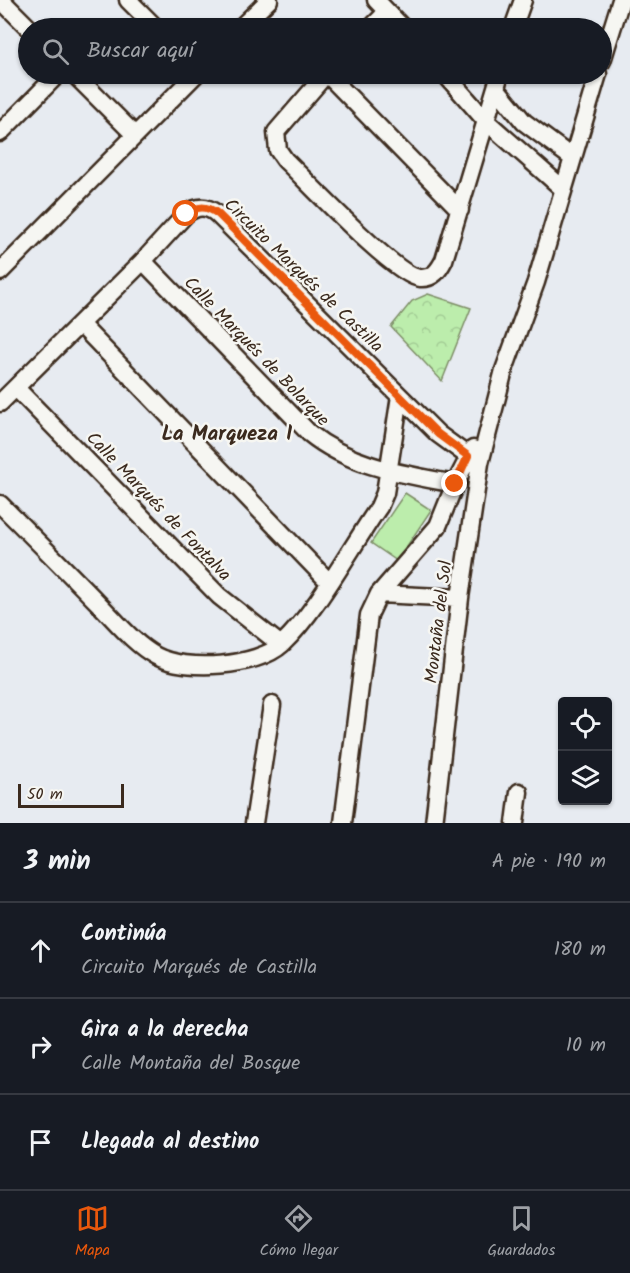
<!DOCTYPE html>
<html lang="es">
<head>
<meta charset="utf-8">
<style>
  body { margin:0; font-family:Kalam,sans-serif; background:#20242c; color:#f1f3f6 }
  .controls { position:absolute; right:18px; bottom:18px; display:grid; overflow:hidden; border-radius:6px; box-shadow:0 2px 4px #0004 }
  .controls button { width:54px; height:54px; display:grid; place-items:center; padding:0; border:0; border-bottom:2px solid #363941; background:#171b24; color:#f1f3f6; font:30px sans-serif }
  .scale { position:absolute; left:18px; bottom:15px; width:106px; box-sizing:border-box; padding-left:6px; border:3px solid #3b2a1e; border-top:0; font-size:16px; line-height:21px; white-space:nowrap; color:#3b2a1e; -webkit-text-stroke:4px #f6f6f2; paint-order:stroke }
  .stop { position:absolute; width:18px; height:18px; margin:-14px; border:4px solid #ea580c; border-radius:50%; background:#fff }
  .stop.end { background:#ea580c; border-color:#fff; box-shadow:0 2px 6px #0008 }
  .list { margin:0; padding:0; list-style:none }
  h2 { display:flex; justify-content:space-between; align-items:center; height:78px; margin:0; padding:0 24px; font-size:26px }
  h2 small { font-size:20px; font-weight:400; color:#9ea1a6 }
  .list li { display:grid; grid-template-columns:39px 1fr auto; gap:18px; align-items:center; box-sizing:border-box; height:96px; padding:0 24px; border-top:2px solid #363941 }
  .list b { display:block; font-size:22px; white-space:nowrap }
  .list p { margin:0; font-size:20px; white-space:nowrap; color:#9ea1a6 }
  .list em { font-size:20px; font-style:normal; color:#9ea1a6 }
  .icon { flex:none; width:33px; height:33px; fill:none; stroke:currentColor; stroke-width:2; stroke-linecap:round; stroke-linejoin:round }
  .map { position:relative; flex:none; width:630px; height:823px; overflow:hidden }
  .search { position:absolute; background:#171b24; box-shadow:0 2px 4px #0004; left:18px; right:18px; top:18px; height:66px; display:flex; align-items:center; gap:15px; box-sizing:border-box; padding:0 21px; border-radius:33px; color:#9ea1a6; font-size:22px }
  .sheet { height:366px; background:#171b24 }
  nav { display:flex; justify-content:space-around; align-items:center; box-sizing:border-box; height:84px; border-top:2px solid #363941; background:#171b24; font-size:16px; color:#9ea1a6 }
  nav a { display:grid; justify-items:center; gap:3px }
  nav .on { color:#ea580c }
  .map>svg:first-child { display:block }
  .park { fill:url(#park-crowns); stroke:#7c8c65; stroke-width:1.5 }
  .garden { fill:#bcedac; stroke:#7c8c65; stroke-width:1.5 }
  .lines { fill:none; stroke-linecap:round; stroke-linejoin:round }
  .street-casing { stroke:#3b2a1e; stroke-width:21 }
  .street { stroke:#f6f6f2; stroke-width:16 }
  .route { stroke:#ea580c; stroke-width:8 }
  .labels { text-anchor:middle; stroke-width:5; stroke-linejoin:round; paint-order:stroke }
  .street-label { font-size:18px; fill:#3b2a1e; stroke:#f6f6f2 }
  .quarter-label { font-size:21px; font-weight:bold; fill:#3b2a1e; stroke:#f6f6f2 }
</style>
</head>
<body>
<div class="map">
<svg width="630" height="823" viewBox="0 0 630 823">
  <defs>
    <pattern id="park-crowns" width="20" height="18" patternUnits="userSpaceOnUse" patternTransform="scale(1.5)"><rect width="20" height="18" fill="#bcedac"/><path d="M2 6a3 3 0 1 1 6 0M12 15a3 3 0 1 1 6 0" fill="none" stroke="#a2cb94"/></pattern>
  </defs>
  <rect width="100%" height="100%" fill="#e7ebf1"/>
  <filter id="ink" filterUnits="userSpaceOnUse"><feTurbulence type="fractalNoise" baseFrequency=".0167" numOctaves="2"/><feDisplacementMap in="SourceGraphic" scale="12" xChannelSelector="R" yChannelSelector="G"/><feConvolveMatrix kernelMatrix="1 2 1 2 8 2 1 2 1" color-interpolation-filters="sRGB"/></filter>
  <g filter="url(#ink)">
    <path class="park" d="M428 294 471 308 442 381 391 327 412 301Z"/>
    <path class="garden" d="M405 493 431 510 397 561 371 543Z"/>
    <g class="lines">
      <g class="street-casing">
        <path id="street" d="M1 0 29 28
          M128 0 156 28
          M376 0 403 28
          M240 28 269 0
          M371 28 387 12
          M513 28 523 0
          M602 61 621 0
          M74 74 135 135
          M326 74 276 132 278 150 285 160C307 181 396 277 420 278 433 279 439 270 444 260L500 74
          M327 74 460 210
          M445 74 486 121 562 188
          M496 88 524 122 571 157
          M0 133 58 74
          M143 261 309 433C351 467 403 474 455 484
          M0 272 196 74
          M80 324 329 582
          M16 388 219 596 281 645
          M0 403 143 261 186 214C197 206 206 205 217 214L438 434 468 456
          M0 504C33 537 66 570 99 604 116 621 134 644 156 656 186 672 257 667 282 644 317 611 351 547 379 507L385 493 400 396
          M379 594 460 598
          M254 823 272 705
          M343 823 369 615 379 594 438 526 455 484 473 449
          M434 823 460 598 480 463 504 370 536 282 598 74
          M515 823 519 792"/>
      </g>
      <use href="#street" class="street"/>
    </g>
  </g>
  <g class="lines" filter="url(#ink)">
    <path class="route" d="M186 214C197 206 206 205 218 214L438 434 468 456 455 484"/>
  </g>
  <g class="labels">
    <g class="street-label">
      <text transform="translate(304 275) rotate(44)" y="6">Circuito Marqués de Castilla</text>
      <text transform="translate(257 351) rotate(46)" y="6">Calle Marqués de Bolarque</text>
      <text transform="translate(159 506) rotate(46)" y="6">Calle Marqués de Fontalva</text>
      <text transform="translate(438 622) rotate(-83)" y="6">Montaña del Sol</text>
    </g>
    <g class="quarter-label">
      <text x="227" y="440">La Marqueza I</text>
    </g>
  </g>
</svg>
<div class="controls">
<button><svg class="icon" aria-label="locate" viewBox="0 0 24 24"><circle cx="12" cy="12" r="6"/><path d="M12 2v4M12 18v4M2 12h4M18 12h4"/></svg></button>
<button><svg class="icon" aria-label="layers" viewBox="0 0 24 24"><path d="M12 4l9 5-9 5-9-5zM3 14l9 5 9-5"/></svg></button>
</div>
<div class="scale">50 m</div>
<div class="stop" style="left:186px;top:214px"></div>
<div class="stop end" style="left:455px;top:484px"></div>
<div class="search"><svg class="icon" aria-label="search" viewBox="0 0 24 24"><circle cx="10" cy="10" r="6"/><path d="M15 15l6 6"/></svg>Buscar aquí</div>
</div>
<section class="sheet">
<h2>3 min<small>A pie · 190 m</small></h2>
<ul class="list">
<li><svg class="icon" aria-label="ahead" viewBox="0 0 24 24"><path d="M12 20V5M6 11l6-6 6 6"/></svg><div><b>Continúa</b><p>Circuito Marqués de Castilla</p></div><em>180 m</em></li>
<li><svg class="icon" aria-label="right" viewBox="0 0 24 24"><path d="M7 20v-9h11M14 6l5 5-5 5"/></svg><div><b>Gira a la derecha</b><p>Calle Montaña del Bosque</p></div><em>10 m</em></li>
<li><svg class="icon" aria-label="arrive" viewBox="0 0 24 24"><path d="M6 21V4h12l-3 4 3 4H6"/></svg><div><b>Llegada al destino</b></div></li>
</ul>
</section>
<nav>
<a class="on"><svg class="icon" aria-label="map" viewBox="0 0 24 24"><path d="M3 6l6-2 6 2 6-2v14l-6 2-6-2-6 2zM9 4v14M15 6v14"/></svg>Mapa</a>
<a><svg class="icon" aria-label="directions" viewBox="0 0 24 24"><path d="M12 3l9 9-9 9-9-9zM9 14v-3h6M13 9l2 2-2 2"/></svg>Cómo llegar</a>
<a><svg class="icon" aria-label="saved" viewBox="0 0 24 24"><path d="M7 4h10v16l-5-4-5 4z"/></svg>Guardados</a>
</nav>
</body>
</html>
